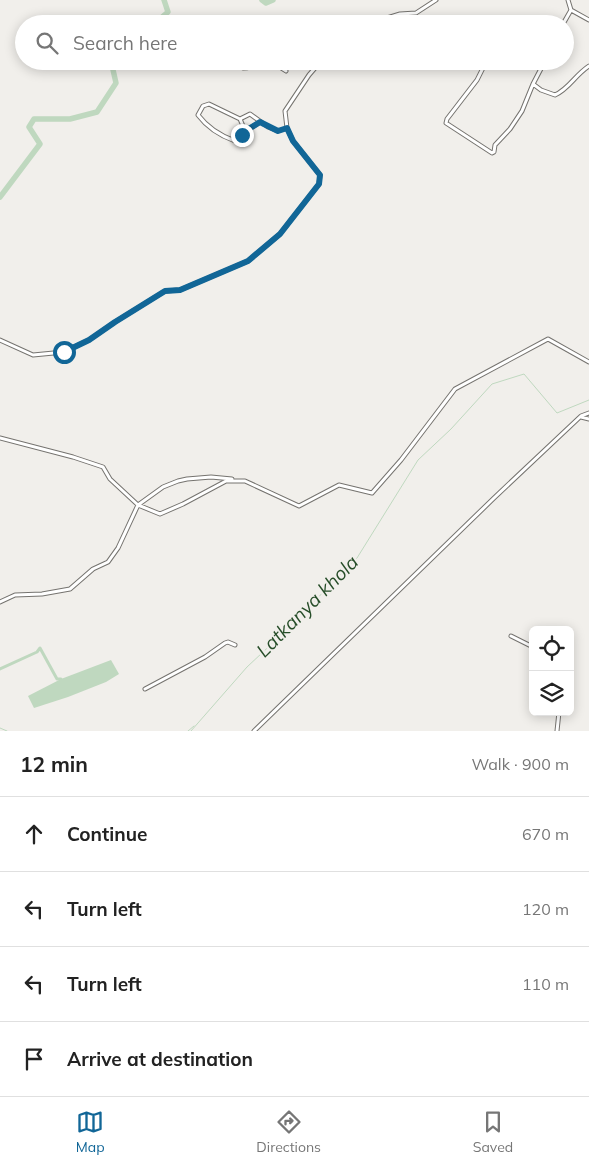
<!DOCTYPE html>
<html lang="en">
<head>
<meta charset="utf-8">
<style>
  body { margin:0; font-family:Mulish,sans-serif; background:#f2f2f2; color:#222 }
  .controls { position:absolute; right:15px; bottom:15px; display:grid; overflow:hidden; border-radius:8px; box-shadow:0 2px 12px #0003 }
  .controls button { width:45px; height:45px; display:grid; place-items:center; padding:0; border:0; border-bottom:1px solid #e0e0e0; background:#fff; color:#222; font:25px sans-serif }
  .stop { position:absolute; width:15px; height:15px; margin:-11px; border:4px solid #116697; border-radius:50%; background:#fff }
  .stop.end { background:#116697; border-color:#fff; box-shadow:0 1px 5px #0008 }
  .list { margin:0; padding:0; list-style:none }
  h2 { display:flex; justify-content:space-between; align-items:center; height:65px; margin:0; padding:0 20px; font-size:21px }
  h2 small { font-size:16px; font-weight:400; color:#767676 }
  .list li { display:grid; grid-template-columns:32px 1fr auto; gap:15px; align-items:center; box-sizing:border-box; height:75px; padding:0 20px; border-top:1px solid #e0e0e0 }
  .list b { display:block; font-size:19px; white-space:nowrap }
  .list em { font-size:16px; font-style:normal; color:#767676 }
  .icon { flex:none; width:28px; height:28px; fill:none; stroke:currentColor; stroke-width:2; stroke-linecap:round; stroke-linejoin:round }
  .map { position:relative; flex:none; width:589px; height:731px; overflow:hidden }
  .search { position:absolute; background:#fff; box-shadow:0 2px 12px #0003; left:15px; right:15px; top:15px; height:55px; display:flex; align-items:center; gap:12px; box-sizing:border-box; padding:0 18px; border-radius:28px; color:#767676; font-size:19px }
  .sheet { height:365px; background:#fff }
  nav { display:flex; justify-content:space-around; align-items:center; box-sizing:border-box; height:70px; border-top:1px solid #e0e0e0; background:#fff; font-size:14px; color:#767676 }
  nav a { display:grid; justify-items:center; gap:2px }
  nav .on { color:#116697 }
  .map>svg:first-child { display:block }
  .water { fill:#bfd8bf }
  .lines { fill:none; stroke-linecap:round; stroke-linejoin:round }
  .stream { stroke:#bfd8bf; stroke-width:1 }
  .canal { stroke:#bfd8bf; stroke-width:3 }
  .river { stroke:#bfd8bf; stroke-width:5.5 }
  .minor-casing { stroke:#75736f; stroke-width:5 }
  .minor { stroke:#fff; stroke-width:3 }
  .route { stroke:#116697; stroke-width:6 }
  .labels { text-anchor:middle; stroke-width:5; stroke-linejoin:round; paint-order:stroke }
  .water-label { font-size:19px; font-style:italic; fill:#264d28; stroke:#f1efeb }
</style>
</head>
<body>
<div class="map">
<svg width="589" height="731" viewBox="0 0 589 731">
  <rect width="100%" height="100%" fill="#f1efeb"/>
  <path class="water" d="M111 660 119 674 106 682 68 697 34 708 28 696 61 679Z"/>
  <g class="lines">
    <path class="stream" d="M0 728 7 731
      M188 731 194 726
      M191 731 247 667 278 638 357 558 418 460 451 429 492 384 524 374 557 413 589 400"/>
    <path class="canal" d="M0 669 37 652 40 648 57 679H61"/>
    <path class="river" d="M262 0 266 3 273 0
      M154 24 168 12 164 0
      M0 197 40 144 29 127 34 119H70L97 112 116 83 111 61"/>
    <g class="minor-casing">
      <path id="minor" d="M568 0 571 10 589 20
        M281 24H285
        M374 24 387 18 400 14 416 13 436 0
        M563 24 571 10
        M238 61V63L243 68C249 68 252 67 255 61
        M270 61 286 71
        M545 61 533 84 541 90 555 95C569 89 575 75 589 66
        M484 66 477 80 447 119 446 123 492 153 494 152 495 145 510 129 522 111 533 84
        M240 119 243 126 247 130 235 141C221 136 207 127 198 115L203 106 209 104 240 119 250 114 268 127 278 131 287 128
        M247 130 260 122
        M0 340 33 355 64 352 89 340 115 322 165 291 180 290 248 261 280 234 319 184 320 175 293 141 287 128 285 111 309 75 321 61
        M581 417 589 419
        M0 438 73 457 103 467 110 479 138 505 160 514 183 504 226 481H245L299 506 339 485 372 493 401 460 455 389 548 339 589 362
        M0 602 15 595 42 594 70 589 93 569 108 562 118 548 138 505 163 487 178 481 187 479 211 477 232 479
        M511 636 533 647
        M145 689 205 657 225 643 228 642 235 645
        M254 731 494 498 581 416 589 413
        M557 731 559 712"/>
    </g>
    <use href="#minor" class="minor"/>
  </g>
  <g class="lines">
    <path class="route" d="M64 352 89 340 115 322 165 291 180 290 248 261 280 234 319 184 320 175 293 141 287 128 278 131 260 122 247 130 242 135"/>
  </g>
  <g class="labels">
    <g class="water-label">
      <text transform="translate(307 606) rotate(-45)" y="7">Latkanya khola</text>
    </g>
  </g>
</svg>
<div class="controls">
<button><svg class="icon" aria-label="locate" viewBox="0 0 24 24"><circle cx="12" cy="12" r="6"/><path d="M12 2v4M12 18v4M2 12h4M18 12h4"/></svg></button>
<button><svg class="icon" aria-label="layers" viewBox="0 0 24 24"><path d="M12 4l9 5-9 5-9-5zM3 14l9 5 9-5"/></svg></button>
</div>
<div class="stop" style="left:64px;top:352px"></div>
<div class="stop end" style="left:242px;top:135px"></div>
<div class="search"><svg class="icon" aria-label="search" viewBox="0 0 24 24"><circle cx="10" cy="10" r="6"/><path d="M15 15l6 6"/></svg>Search here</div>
</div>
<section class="sheet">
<h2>12 min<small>Walk · 900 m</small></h2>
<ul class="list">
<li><svg class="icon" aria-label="ahead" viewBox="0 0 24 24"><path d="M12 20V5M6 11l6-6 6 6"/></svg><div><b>Continue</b></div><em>670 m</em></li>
<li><svg class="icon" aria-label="left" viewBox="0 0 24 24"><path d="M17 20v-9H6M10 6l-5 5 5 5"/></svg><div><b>Turn left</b></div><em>120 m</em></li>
<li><svg class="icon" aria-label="left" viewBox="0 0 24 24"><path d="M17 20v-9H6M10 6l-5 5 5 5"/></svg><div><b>Turn left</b></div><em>110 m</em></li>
<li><svg class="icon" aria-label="arrive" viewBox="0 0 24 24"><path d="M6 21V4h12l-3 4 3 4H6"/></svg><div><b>Arrive at destination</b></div></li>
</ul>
</section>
<nav>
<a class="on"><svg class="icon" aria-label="map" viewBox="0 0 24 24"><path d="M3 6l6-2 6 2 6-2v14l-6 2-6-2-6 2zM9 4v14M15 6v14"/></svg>Map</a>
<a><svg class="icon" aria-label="directions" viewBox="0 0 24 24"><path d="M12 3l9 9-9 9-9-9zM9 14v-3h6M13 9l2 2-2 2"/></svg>Directions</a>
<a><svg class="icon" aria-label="saved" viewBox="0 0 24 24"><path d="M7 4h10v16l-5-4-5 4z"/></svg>Saved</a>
</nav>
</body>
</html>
